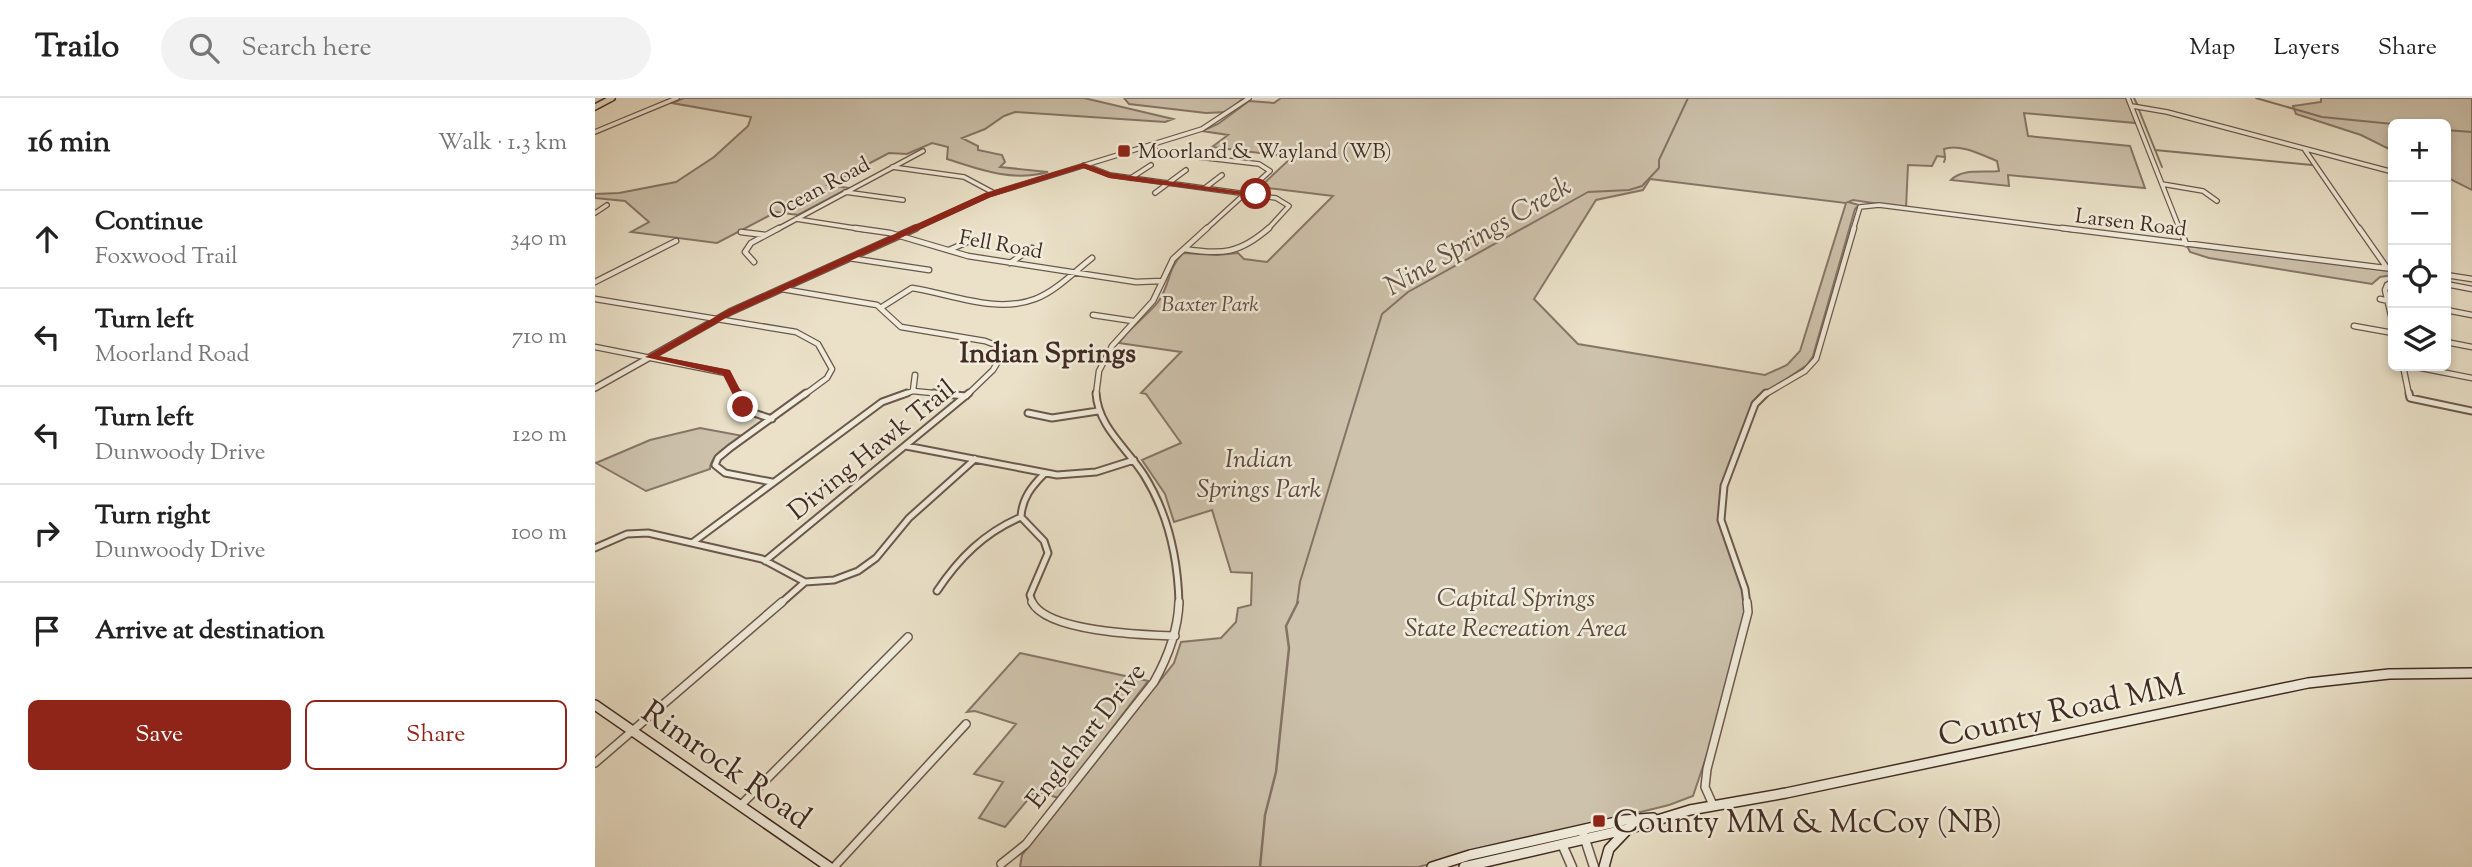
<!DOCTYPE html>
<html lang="en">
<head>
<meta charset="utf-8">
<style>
  body { margin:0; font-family:"Sorts Mill Goudy",serif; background:#f2f2f2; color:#222 }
  .controls { position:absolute; right:21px; top:21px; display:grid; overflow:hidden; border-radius:10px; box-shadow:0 4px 10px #0003 }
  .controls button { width:63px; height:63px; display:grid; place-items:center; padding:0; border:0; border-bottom:2px solid #e0e0e0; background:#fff; color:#222; font:35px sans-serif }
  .stop { position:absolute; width:21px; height:21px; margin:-16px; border:5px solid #8f2418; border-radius:50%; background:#fff }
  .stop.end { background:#8f2418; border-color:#fff; box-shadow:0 2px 7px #0008 }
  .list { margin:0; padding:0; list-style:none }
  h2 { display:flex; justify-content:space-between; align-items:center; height:91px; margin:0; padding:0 28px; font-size:30px }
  h2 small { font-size:23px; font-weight:400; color:#767676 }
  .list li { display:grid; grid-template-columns:46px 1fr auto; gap:21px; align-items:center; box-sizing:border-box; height:98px; padding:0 28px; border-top:2px solid #e0e0e0 }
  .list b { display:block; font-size:26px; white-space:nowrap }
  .list p { margin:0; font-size:23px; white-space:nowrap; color:#767676 }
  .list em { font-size:23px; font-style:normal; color:#767676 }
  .actions { display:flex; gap:14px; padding:21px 28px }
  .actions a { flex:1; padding:16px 0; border:2px solid #8f2418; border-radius:10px; text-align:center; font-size:24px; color:#8f2418 }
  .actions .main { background:#8f2418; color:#fff }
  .icon { flex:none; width:38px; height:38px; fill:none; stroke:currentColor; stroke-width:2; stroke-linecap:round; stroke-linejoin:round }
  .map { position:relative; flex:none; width:1877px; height:769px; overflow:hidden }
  header { display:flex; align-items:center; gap:42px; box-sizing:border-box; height:98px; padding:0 35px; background:#fff; border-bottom:2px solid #e0e0e0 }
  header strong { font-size:33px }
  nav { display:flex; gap:38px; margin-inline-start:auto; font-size:24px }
  .search { width:490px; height:63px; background:#f2f2f2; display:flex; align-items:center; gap:18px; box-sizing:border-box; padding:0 24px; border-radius:38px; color:#767676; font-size:26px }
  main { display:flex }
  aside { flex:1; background:#fff }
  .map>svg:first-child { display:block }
  .green { fill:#cdc2ac; stroke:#877668; stroke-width:2; fill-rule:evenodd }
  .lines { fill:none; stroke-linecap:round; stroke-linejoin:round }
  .stream-far1 { stroke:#847365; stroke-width:2 }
  .stream { stroke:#847365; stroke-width:2.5 }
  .minor-far3-casing { stroke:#6b584d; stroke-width:6 }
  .minor-far2-casing { stroke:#6b584d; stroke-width:7 }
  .minor-far1-casing { stroke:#6b584d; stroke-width:9 }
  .minor-casing { stroke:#6b584d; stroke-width:10 }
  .tertiary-far2-casing { stroke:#6b584d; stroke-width:6 }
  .tertiary-far1-casing { stroke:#6b584d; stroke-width:8 }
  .tertiary-casing { stroke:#6b584d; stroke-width:11 }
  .secondary-casing { stroke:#412b24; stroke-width:12 }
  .motorway-casing { stroke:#412b24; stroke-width:8 }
  .minor-far3 { stroke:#f1ecdb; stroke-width:3.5 }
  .minor-far2 { stroke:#f1ecdb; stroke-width:4.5 }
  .minor-far1 { stroke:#f1ecdb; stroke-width:5 }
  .minor { stroke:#f1ecdb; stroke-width:7 }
  .tertiary-far2 { stroke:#f1ecdb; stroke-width:3.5 }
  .tertiary-far1 { stroke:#f1ecdb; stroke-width:5 }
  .tertiary { stroke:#f1ecdb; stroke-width:8 }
  .secondary { stroke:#f1ecdb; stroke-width:9 }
  .motorway { stroke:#eae1c8; stroke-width:5 }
  .route { fill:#8f2418 }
  .poi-dot { fill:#8f2418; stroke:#f1ecdb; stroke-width:2.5 }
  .labels { text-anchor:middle; stroke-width:5; stroke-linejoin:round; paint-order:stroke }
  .far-poi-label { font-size:21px; fill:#412b24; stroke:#f1ecdb; text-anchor:start }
  .far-street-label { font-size:21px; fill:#412b24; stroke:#f1ecdb }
  .far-park-label { font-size:21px; font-style:italic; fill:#5d493f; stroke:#f1ecdb }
  .street-label { font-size:26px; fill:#412b24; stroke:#f1ecdb }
  .park-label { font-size:26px; font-style:italic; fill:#5d493f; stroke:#f1ecdb }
  .water-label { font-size:28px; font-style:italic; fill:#634f44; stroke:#f1ecdb }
  .neighbourhood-label { font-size:28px; font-weight:bold; fill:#412b24; stroke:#f1ecdb }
  .near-street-label { font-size:32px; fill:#412b24; stroke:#f1ecdb }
  .near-poi-label { font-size:32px; fill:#412b24; stroke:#f1ecdb; text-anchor:start }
</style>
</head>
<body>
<header>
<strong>Trailo</strong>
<div class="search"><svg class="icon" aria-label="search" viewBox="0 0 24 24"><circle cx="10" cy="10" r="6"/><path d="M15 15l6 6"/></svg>Search here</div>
<nav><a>Map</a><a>Layers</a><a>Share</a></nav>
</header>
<main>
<aside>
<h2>16 min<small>Walk · 1.3 km</small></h2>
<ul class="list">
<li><svg class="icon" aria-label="ahead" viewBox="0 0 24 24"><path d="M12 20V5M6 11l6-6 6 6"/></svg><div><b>Continue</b><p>Foxwood Trail</p></div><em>340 m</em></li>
<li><svg class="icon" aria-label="left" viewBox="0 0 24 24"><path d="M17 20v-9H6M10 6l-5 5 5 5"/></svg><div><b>Turn left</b><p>Moorland Road</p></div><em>710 m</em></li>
<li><svg class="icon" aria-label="left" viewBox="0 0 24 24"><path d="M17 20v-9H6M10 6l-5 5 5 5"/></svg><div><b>Turn left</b><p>Dunwoody Drive</p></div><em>120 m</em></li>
<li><svg class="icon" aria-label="right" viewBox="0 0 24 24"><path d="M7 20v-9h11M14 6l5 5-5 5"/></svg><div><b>Turn right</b><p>Dunwoody Drive</p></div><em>100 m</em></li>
<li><svg class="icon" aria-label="arrive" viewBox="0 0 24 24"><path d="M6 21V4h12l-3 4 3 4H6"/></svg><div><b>Arrive at destination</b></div></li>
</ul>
<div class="actions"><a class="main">Save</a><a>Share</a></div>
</aside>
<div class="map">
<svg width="1877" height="769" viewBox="0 0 1877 769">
  <rect width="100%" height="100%" fill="#eae1c8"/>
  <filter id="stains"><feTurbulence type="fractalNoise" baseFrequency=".00286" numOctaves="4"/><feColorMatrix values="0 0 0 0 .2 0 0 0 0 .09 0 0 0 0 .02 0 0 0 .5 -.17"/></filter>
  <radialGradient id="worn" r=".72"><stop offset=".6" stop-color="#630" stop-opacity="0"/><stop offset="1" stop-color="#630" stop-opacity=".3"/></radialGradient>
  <path class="green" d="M89 0H489L578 21 570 24 420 14 409 18 390 31 367 40 383 48V52L407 57 410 64 405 69 453 74C417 84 386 72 352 61L353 49 337 45 312 56 294 55 233 87 254 90 203 117 181 114 122 145 36 134 54 124 30 103 0 100V96L24 95 81 84 119 59 153 28 156 19 77 5Z
    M529 0H649L632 14 611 15 534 6Z
    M686 0H1531L1541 25 1429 15 1433 38 1535 48 1550 90 1413 77 1414 88 1356 82C1368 70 1389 75 1404 73L1402 63C1387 57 1364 45 1349 51L1350 59 1342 58 1337 68 1313 67 1311 110 1258 102 1253 104 1264 107 1260 111 1218 258 1212 267 1165 299 1128 392 1127 424 1152 507 1121 630 1098 698 1074 707 823 769H425L427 757 579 565 586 544 626 540 641 524 643 510 656 507 657 475 636 474 617 412 579 424 570 396 547 362 586 345 551 296 546 295 586 254 524 245C535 229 551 219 563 204 575 188 572 171 588 155L622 157 643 155 649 161 672 164 738 98 665 89 697 59 617 49 633 37 607 33 623 26 654 3 679 5ZM1055 81 1251 105 1205 253 1192 267 1170 277 983 246 939 201 1001 102 1048 92Z
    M1726 0H1877V92L1851 79V26H1798V53L1766 37 1701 16 1698 8 1726 4Z
    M1592 148 1798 172V177L1785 179 1777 186 1614 160 1595 154Z
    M105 330 148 338C136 346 115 356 115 371L51 393 1 365 55 342Z
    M425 555 553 583 464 700 440 693 410 729 384 720 408 684 379 676 421 626 380 613 372 614Z"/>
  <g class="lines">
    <path class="stream-far1" d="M1539 0 1542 6
      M1661 0 1727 19 1798 26
      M1544 12 1567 69
      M1851 32 1877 34
      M1560 52 1717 67
      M1349 64 1350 61
      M702 506 705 484 787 216 813 194 993 94 1034 92 1047 88 1064 70V62L1093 0"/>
    <path class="stream" d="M665 769 670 717 681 674 694 550 691 528 703 504"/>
    <g class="minor-far3-casing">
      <path id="minor-far3" d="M1533 0 1585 132
        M1537 8 1572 14 1798 74
        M548 49 569 55 664 66 675 73 610 132
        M1710 52 1765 132
        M489 67 515 77 681 100 694 108 672 132
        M297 69 369 79 399 95
        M536 80 556 67
        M1567 86 1608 93 1622 103
        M610 90 627 77
        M250 94 308 102
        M560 95 591 72
        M0 115 12 107
        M201 121 272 132
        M181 132 328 53
        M1258 132 1265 109 1284 107 1481 132"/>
    </g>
    <g class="minor-far2-casing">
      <path id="minor-far2" d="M260 130 295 135 373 158 541 184 567 183
        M1467 130 1798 171
        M1585 130 1591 146
        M1764 130 1792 170
        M146 134 170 137
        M589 151C627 157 644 156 674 130
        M354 152 377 142
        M254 160 334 172
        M159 164 150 154 156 145 184 130
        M415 165 437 150
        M1851 177 1877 181
        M0 184 81 143
        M1798 184 1792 187 1790 192 1798 226
        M1851 186 1877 191
        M187 191 282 207 306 229 390 243 403 248 408 255 398 272 372 297
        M0 201 201 234 223 246 237 271 232 280 209 297
        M1785 201 1798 204
        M287 209 317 190C356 196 401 216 440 201 461 193 479 174 497 160
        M1851 212 1877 217
        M498 217 538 223
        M1759 228 1798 235
        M1851 244 1877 249
        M0 249 131 275 144 297
        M1808 268 1814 297
        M1816 268 1877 280
        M318 293 320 277
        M307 297 318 293 358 297
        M501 297 504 273 517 248 558 203 578 161 612 130
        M1169 297 1210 273 1221 261 1259 130"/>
    </g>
    <g class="minor-far1-casing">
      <path id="minor-far1" d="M143 295 156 314 177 321
        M339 295 371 298
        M501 295C503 329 532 350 549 377 574 417 583 460 584 506
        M1814 295 1815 300 1877 313
        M433 315 457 320 503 313
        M311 348 462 377 501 374 539 362
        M177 384 130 375 120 367 123 360 135 350 211 295
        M97 445 287 304 312 295
        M0 450 32 436 53 435 167 461 210 484 239 482 263 473 281 460 314 420 380 361
        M170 463 374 295
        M342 493C364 460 389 435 426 419
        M185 506 210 484
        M438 506 435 497 453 455 449 443 426 419C427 400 437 388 450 375
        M1152 506 1150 491 1126 422 1129 388 1160 306 1171 295"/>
    </g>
    <g class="minor-casing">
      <path id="minor" d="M437 504C452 534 549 537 580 538
        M0 665 187 504
        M1118 707 1110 689 1112 671 1153 514 1152 504
        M145 708 313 539
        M406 766 431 746 559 584C573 559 583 533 584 504
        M239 769 371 626"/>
    </g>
    <g class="tertiary-far2-casing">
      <path id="tertiary-far2" d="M0 34 82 0
        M317 132 393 97 607 31 654 0"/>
    </g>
    <g class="tertiary-far1-casing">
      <path id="tertiary-far1" d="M0 290 135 214 321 130"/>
    </g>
    <g class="tertiary-casing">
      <path id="tertiary" d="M987 732 999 769
        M967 746 977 769"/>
    </g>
    <g class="secondary-casing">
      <path id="secondary" d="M0 607 234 769
        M837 769 875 757 1030 722 1058 720
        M869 769 1033 731 1095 712 1191 695 1713 585 1794 576 1877 575
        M1009 769 1014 751 1033 731"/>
    </g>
    <g class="motorway-casing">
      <path id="motorway" d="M0 9 17 0"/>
    </g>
    <use href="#minor-far3" class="minor-far3"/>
    <use href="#minor-far2" class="minor-far2"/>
    <use href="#minor-far1" class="minor-far1"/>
    <use href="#minor" class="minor"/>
    <use href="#tertiary-far2" class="tertiary-far2"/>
    <use href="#tertiary-far1" class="tertiary-far1"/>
    <use href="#tertiary" class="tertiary"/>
    <use href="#secondary" class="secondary"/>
    <use href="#motorway" class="motorway"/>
  </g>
  <path class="route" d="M489 65 516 75 664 96 661 99 514 80 488 70 396 99 138 216 64 258 135 272 154 309 152 311H145L128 277 50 259 132 212 390 95Z"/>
  <g class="poi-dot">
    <rect x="522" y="46" width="14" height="14" rx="3.5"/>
    <rect x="997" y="716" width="14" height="14" rx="3.5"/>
  </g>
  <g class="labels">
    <g class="far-poi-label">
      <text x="543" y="60">Moorland &amp; Wayland (WB)</text>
    </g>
    <g class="far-street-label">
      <text transform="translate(224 90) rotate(-28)" y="7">Ocean Road</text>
      <text transform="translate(1536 124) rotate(7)" y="7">Larsen Road</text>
      <text transform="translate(406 146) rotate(10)" y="7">Fell Road</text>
    </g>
    <g class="far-park-label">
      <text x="615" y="213">Baxter Park</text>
    </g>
    <g class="street-label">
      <text transform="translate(276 351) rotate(-39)" y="9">Diving Hawk Trail</text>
      <text transform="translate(490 637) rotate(-52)" y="9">Englehart Drive</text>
    </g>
    <g class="park-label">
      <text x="664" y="369">Indian<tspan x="664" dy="30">Springs Park</tspan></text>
      <text x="921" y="508">Capital Springs<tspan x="921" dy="30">State Recreation Area</tspan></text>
    </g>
    <g class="water-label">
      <text transform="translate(882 137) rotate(-30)" y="10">Nine Springs Creek</text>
    </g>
    <g class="neighbourhood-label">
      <text x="453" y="264">Indian Springs</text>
    </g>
    <g class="near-street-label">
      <text transform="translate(1466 611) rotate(-12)" y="11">County Road MM</text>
      <text transform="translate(132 666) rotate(35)" y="11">Rimrock Road</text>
    </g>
    <g class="near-poi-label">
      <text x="1018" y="734">County MM &amp; McCoy (NB)</text>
    </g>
  </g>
  <rect width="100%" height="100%" filter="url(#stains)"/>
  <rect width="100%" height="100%" fill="url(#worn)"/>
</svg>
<div class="controls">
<button>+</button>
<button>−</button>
<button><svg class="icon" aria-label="locate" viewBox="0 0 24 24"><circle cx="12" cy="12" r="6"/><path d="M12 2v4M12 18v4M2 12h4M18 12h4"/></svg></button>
<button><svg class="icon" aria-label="layers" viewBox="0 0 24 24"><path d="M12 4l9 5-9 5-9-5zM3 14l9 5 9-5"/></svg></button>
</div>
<div class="stop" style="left:661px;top:96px"></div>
<div class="stop end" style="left:148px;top:309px"></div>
</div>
</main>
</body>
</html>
